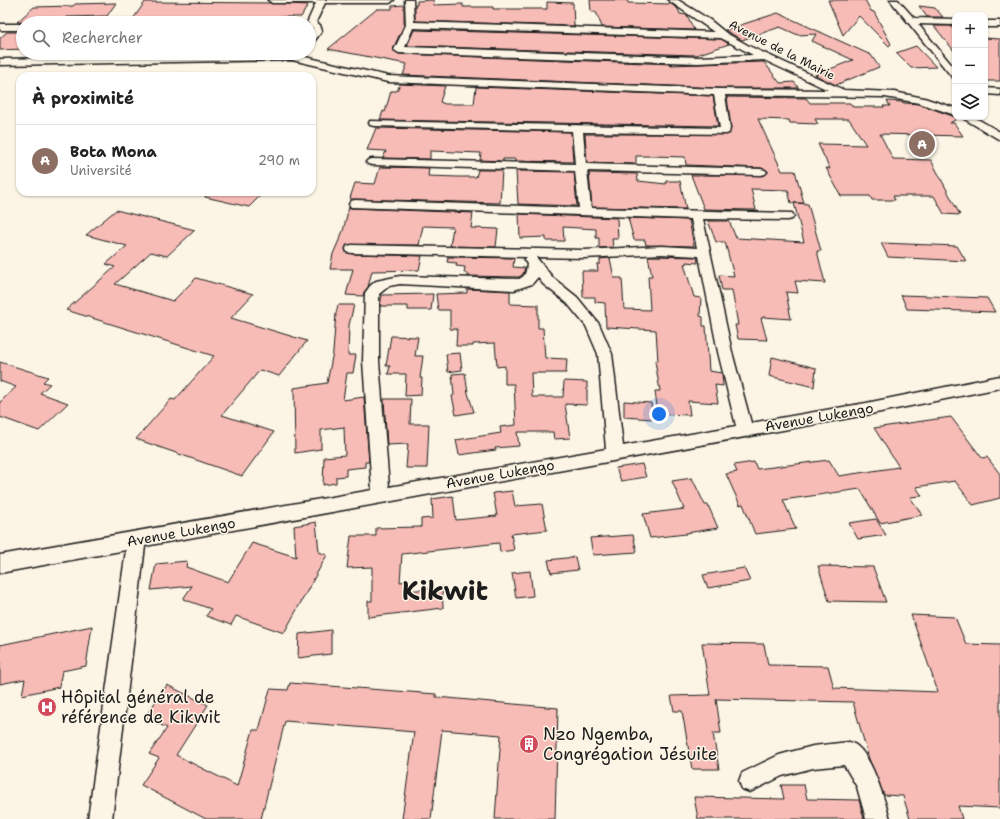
<!DOCTYPE html>
<html lang="fr">
<head>
<meta charset="utf-8">
<style>
  body { margin:0; font-family:"Shantell Sans",sans-serif; background:#f6f6f6; color:#222 }
  .controls { position:absolute; right:12px; top:12px; display:grid; overflow:hidden; border-radius:8px; box-shadow:0 1px 3px #0004 }
  .controls button { width:36px; height:36px; display:grid; place-items:center; padding:0; border:0; border-bottom:1px solid #e0e0e0; background:#fff; color:#222; font:20px sans-serif }
  .you { position:absolute; left:659px; top:414px; width:14px; height:14px; margin:-10px; border:3px solid #fff; border-radius:50%; background:#1a73e8; box-shadow:0 0 0 6px #1a73e833 }
  .badge { display:grid; place-items:center; width:26px; height:26px; border-radius:50%; background:#7c3aed; color:#fff; font-size:13px; font-weight:700 }
  .pin { position:absolute; translate:-50% -50%; border:2px solid #fff; box-shadow:0 1px 4px #0006 }
  .list { margin:0; padding:0; list-style:none }
  h2 { display:flex; justify-content:space-between; align-items:center; height:52px; margin:0; padding:0 16px; font-size:17px }
  h2 small { font-size:13px; font-weight:400; color:#767676 }
  .list li { display:grid; grid-template-columns:26px 1fr auto; gap:12px; align-items:center; box-sizing:border-box; height:72px; padding:0 16px; border-top:1px solid #e0e0e0 }
  .list b { display:block; font-size:15px; white-space:nowrap }
  .list p { margin:0; font-size:13px; white-space:nowrap; color:#767676 }
  .list em { font-size:13px; font-style:normal; color:#767676 }
  .icon { flex:none; width:22px; height:22px; fill:none; stroke:currentColor; stroke-width:2; stroke-linecap:round; stroke-linejoin:round }
  .map { position:relative; flex:none; width:1000px; height:819px; overflow:hidden }
  .search { position:absolute; background:#fff; box-shadow:0 1px 3px #0004; left:16px; top:16px; width:300px; height:44px; display:flex; align-items:center; gap:10px; box-sizing:border-box; padding:0 14px; border-radius:22px; color:#767676; font-size:15px }
  .panel { position:absolute; background:#fff; box-shadow:0 1px 3px #0004; left:16px; top:72px; width:300px; height:124px; border-radius:12px }
  .map>svg:first-child { display:block }
  .building { fill:#f8bcb7; stroke:#1c1c1c }
  .lines { fill:none; stroke-linecap:round; stroke-linejoin:round }
  .minor-casing { stroke:#1c1c1c; stroke-width:3 }
  .minor { fill:#fcf5e5; fill-rule:evenodd }
  .labels { text-anchor:middle; stroke-width:3; stroke-linejoin:round; paint-order:stroke }
  .far-street-label { font-size:12px; fill:#1c1c1c; stroke:#fcf5e5 }
  .street-label { font-size:14px; fill:#1c1c1c; stroke:#fcf5e5 }
  .near-poi-label { font-size:17px; fill:#1c1c1c; stroke:#fcf5e5; text-anchor:start }
  .near-town-label { font-size:26px; font-weight:bold; fill:#1c1c1c; stroke:#fcf5e5 }
</style>
</head>
<body>
<div class="map">
<svg width="1000" height="819" viewBox="0 0 1000 819">
  <rect width="100%" height="100%" fill="#fcf5e5"/>
  <filter id="ink" filterUnits="userSpaceOnUse"><feTurbulence type="fractalNoise" baseFrequency=".025" numOctaves="2"/><feDisplacementMap in="SourceGraphic" scale="8" xChannelSelector="R" yChannelSelector="G"/><feConvolveMatrix kernelMatrix="1 2 1 2 8 2 1 2 1" color-interpolation-filters="sRGB"/></filter>
  <g filter="url(#ink)">
    <path class="building" d="M433 0 434 5 463 4V7H493V9H547V2L573 3 574 26 415 21V5H417V1Z
      M590 0H627L628 3 671 4 678 9 680 14 687 15 694 30 602 27 596 12H591Z
      M828 0H865L871 11 874 12 891 44 889 46 859 16 843 35Z
      M145 2 270 3 308 5 301 17H275L274 21 156 23 160 18 133 19Z
      M116 3 107 16 67 17 62 23 17 22 34 7 73 6 75 4Z
      M404 5V25L393 49 399 54 673 64 669 65 764 62 780 83 794 82 799 88H719L403 75 407 64 328 49 377 9H392V6Z
      M919 6 935 8 943 17H927Z
      M778 13 871 55 879 67 836 85 815 75 853 60 812 41 816 34 798 35 780 27 742 40 725 30Z
      M934 26H951L955 32V52Z
      M414 30 721 39 729 44 696 55 407 46Z
      M7 32H23V49L0 50V38Z
      M985 38 1000 39V81H985Z
      M916 46 936 67 911 68 896 53Z
      M400 84 445 86 440 102 445 104H474L476 87 713 96 718 126 380 120 383 111 385 112 391 91H397Z
      M727 97 806 98 810 103H850L853 107H884L883 106H890L887 101 902 102 904 103 919 104 955 117H960L950 123H954L963 136 880 134 893 159 931 160 960 215 944 214 934 196H893L895 200H872L870 196H841L826 168 830 169 818 144 866 145 849 119H815L818 124 790 123 789 120 758 119 782 171H795L804 203H791L788 190 751 189 756 210 704 209 691 175H765L768 171 761 168 686 165 685 157 653 156H636V164L587 163 585 134H729L731 128Z
      M376 128 571 132 573 162 515 161V159H503V161L480 160 481 153 430 151V159L383 158 386 151 367 150Z
      M380 167 429 168 428 176 458 177H476L478 170H502L500 203 351 199 350 198 355 183 375 184Z
      M516 171 574 172 577 206 518 204Z
      M589 173 637 174 638 181 666 184V181H680L686 209 592 207Z
      M206 192H264L249 207 205 197Z
      M794 203 808 204 821 251H817L825 283 795 281 798 293 786 292 791 319 763 317V318H761L767 340 738 339 735 325H738L732 290H722L719 275 734 276 725 242H716L708 221H729L736 238 804 242Z
      M349 207 351 208 473 213 471 228 498 229 496 247 450 246 453 227 423 226 419 245H347L345 249 346 252 352 254 422 256 419 270 372 271 368 287 364 292 363 296 346 295 353 269H330L333 254 343 231Z
      M116 210 195 230 167 256 151 252 115 284 173 301 196 278 253 294 231 318 307 341 279 376 260 370 222 415 274 432 242 476 136 439 171 399 175 400 214 356 66 310 115 267 106 264 127 246 86 235Z
      M519 214 617 218 618 239H612L613 247 599 248V238H596V229L563 227 564 241H546V237L520 238Z
      M628 218 689 220 694 246 646 245 645 240H634Z
      M881 243 957 246 966 261 888 257Z
      M648 256 697 257 698 263 686 262V264H684L694 297 701 298 700 316 703 317V326H706L709 371 722 373 723 386 715 385 718 403 688 401 690 415 658 414 655 391H660L655 361H658L656 330 606 327 605 303 595 302V297H583L582 271H598L597 264H600V259L610 258 614 278H622L624 309 650 310 648 276H652Z
      M448 257 514 258 513 267 525 268 523 274 519 277 467 276V273H464L465 267 456 266 457 263 447 262Z
      M467 289 510 291V304L538 305V328H543L545 358 567 359 566 373H531L532 397H563L564 381 587 382V405L565 404 570 438 554 439 553 432H517L519 446 495 448 496 450 459 455 456 440 501 433 500 427 516 425 514 384H505V366L497 367 495 343 473 344V346H456L457 329H450V310H438L436 294 467 293Z
      M433 294 431 310H408V306H380L382 295Z
      M901 295 987 298 995 312 907 309Z
      M338 305H354L349 325 348 355H356L353 373H347L343 400 364 397 369 462H365V467L346 469V476L336 477V483L323 485 324 457 345 455 344 427 321 430V449L295 453 294 388 327 383 333 352 336 313Z
      M391 336 418 337 415 356H423L420 378H422L421 395 405 396 406 374H388L390 366H386Z
      M460 353 462 370 448 372 446 354Z
      M772 357 816 368 814 387 769 376Z
      M0 362 48 377 43 382 50 384 40 393 68 403 39 431 0 417V402L16 387 0 381Z
      M465 373 468 393 474 412 456 415 452 396 454 395 452 374Z
      M384 399H411L410 424H429L427 468H406L408 444 387 445Z
      M624 401 651 403 653 419 624 417Z
      M951 417 982 458 987 457 1000 474V498L973 505 955 481 916 487 922 496 910 497 922 515 880 523 860 489 783 500 796 529 755 534 743 504 740 505 726 474 737 472 734 465 754 462 757 469 829 460 839 476 899 467 874 428Z
      M642 464 646 477 621 481 616 468Z
      M692 478 705 505H708L718 528 686 533V534L650 538 643 514 684 509 672 481Z
      M512 491 515 506 542 504 547 530 511 534 514 550 500 552 499 543 402 554 400 582 408 581 409 591 442 587 443 608 368 617V601H372V567L347 568 351 536H376V528L421 527V519L433 518 432 499 453 496 456 520 497 516 493 493Z
      M876 519 886 535 858 539 849 523Z
      M316 522 319 552 327 555 284 633 236 616 231 625 206 616 211 609 183 599 192 586 151 590 156 564 187 561 186 567 228 582 252 543 296 557 294 526Z
      M633 535 637 552 593 555 590 538Z
      M575 557 578 570 551 573 548 560Z
      M818 566 873 567 886 602 829 601Z
      M744 568 750 581 708 588 703 575Z
      M530 571 533 596 516 598 512 573Z
      M911 615 955 617 966 644 1000 645V808L958 806 962 819H910L903 796 884 795 869 759 853 702 716 699 721 733H713L719 769H692L682 711H674L671 696 710 695 702 643 764 644 768 665 828 666 834 688 938 692Z
      M92 626 86 666 62 671 59 687 22 695 25 679 0 684V645Z
      M331 630V654L298 658 299 634Z
      M290 683 436 694V697L558 708 555 819H495L501 735 442 730 431 819H402L414 732 285 721 261 819H206L141 785 159 758 149 754 167 728 145 717 167 685 208 705 176 755 237 786 253 730H259L270 689 288 690Z
      M781 785H804L807 799 859 800 864 819H698L694 797 784 799Z"/>
    <g class="lines">
      <g class="minor-casing">
        <path id="minor" d="M268 0H394L390 3H325L316 22 320 25 322 31 312 44 309 45V36L313 31V28L309 26V23H307L316 3H272Z
          M405 0H413L414 22 714 32 668 0H678L710 20 726 33 751 47 844 90 894 92 924 98 955 108V115L919 103 885 97 725 95 730 128 729 133 726 134 583 132 586 164 761 169 765 170 767 172 765 174 761 175 587 171 591 208 792 213 794 216 792 219 788 220 703 219 732 352 751 423 866 403 1000 376V388L866 415 145 546 112 819H88L126 550 0 573V555L372 490 363 361 365 293 370 286 376 281 400 276 519 279C526 276 526 271 527 264L524 260 527 257 352 253 347 252 346 249 347 246 352 245 584 250 662 246 697 248 691 219 351 207 349 204 351 201 355 200 579 208 575 171 372 165 368 164 366 162 368 160 372 159 575 164 572 131 374 126 370 125 369 123 370 121 720 128 714 95 388 82 292 60 0 65V59L292 54 388 76 719 89 828 90 764 60 698 63 399 53 394 50 406 25ZM413 28 721 38 753 55 698 57 405 47ZM662 254 699 256 718 352 736 426 623 446 612 354 599 324 577 297 553 278 536 257 584 258ZM538 277 543 284 567 303 586 326 598 354 606 449 389 487 379 361V294L389 286 400 284 514 290 532 284Z
          M890 0H898L914 18 955 19V25L918 24 955 69V78L952 77Z
          M985 21H1000V27H985Z
          M0 24H23V30H0Z
          M985 88 1000 89V95L985 94Z
          M961 117H974L1000 132V140Z
          M849 742C852 743 855 744 857 746 873 759 884 799 890 819H866L857 787 844 765 813 768 782 776 750 792 742 789 739 781 742 773 779 755 813 746Z"/>
      </g>
      <use href="#minor" class="minor"/>
    </g>
  </g>
  <defs>
    <g id="hospital-disc" transform="scale(1)"><circle r="9.5" fill="#d1495b" stroke="#fcf5e5"/><path d="M-5-5h3v3.5h4V-5h3V5h-3V1.5h-4V5h-3Z" fill="#fff"/></g>
    <g id="building-disc" transform="scale(1)"><circle r="9.5" fill="#d1495b" stroke="#fcf5e5"/><path d="M-4-6H4V6H1V3H-1V6H-4ZM-2.5-4.3h1.7v1.8h-1.7ZM.8-4.3h1.7v1.8H.8ZM-2.5-1h1.7V.8h-1.7ZM.8-1h1.7V.8H.8Z" fill="#fff"/></g>
  </defs>
  <g fill-rule="evenodd">
    <use href="#hospital-disc" x="47" y="707"/>
    <use href="#building-disc" x="529" y="744"/>
  </g>
  <g class="labels">
    <g class="far-street-label">
      <text transform="translate(782 50) rotate(27)" y="4">Avenue de la Mairie</text>
    </g>
    <g class="street-label">
      <text transform="translate(819 417) rotate(-10)" y="5">Avenue Lukengo</text>
      <text transform="translate(500 474) rotate(-10)" y="5">Avenue Lukengo</text>
      <text transform="translate(181 532) rotate(-10)" y="5">Avenue Lukengo</text>
    </g>
    <g class="near-poi-label">
      <text x="61" y="703">Hôpital général de<tspan x="61" dy="20">référence de Kikwit</tspan></text>
      <text x="543" y="740">Nzo Ngemba,<tspan x="543" dy="20">Congrégation Jésuite</tspan></text>
    </g>
    <g class="near-town-label">
      <text x="445" y="600">Kikwit</text>
    </g>
  </g>
</svg>
<div class="controls">
<button>+</button>
<button>−</button>
<button><svg class="icon" aria-label="layers" viewBox="0 0 24 24"><path d="M12 4l9 5-9 5-9-5zM3 14l9 5 9-5"/></svg></button>
</div>
<div class="you"></div>
<div class="pin badge" style="left:922px;top:144px;background:#8d6e63">A</div>
<div class="search"><svg class="icon" aria-label="search" viewBox="0 0 24 24"><circle cx="10" cy="10" r="6"/><path d="M15 15l6 6"/></svg>Rechercher</div>
<section class="panel">
<h2>À proximité<small></small></h2>
<ul class="list">
<li><span class="badge" style="background:#8d6e63">A</span><div><b>Bota Mona</b><p>Université</p></div><em>290 m</em></li>
</ul>
</section>
</div>
</body>
</html>
